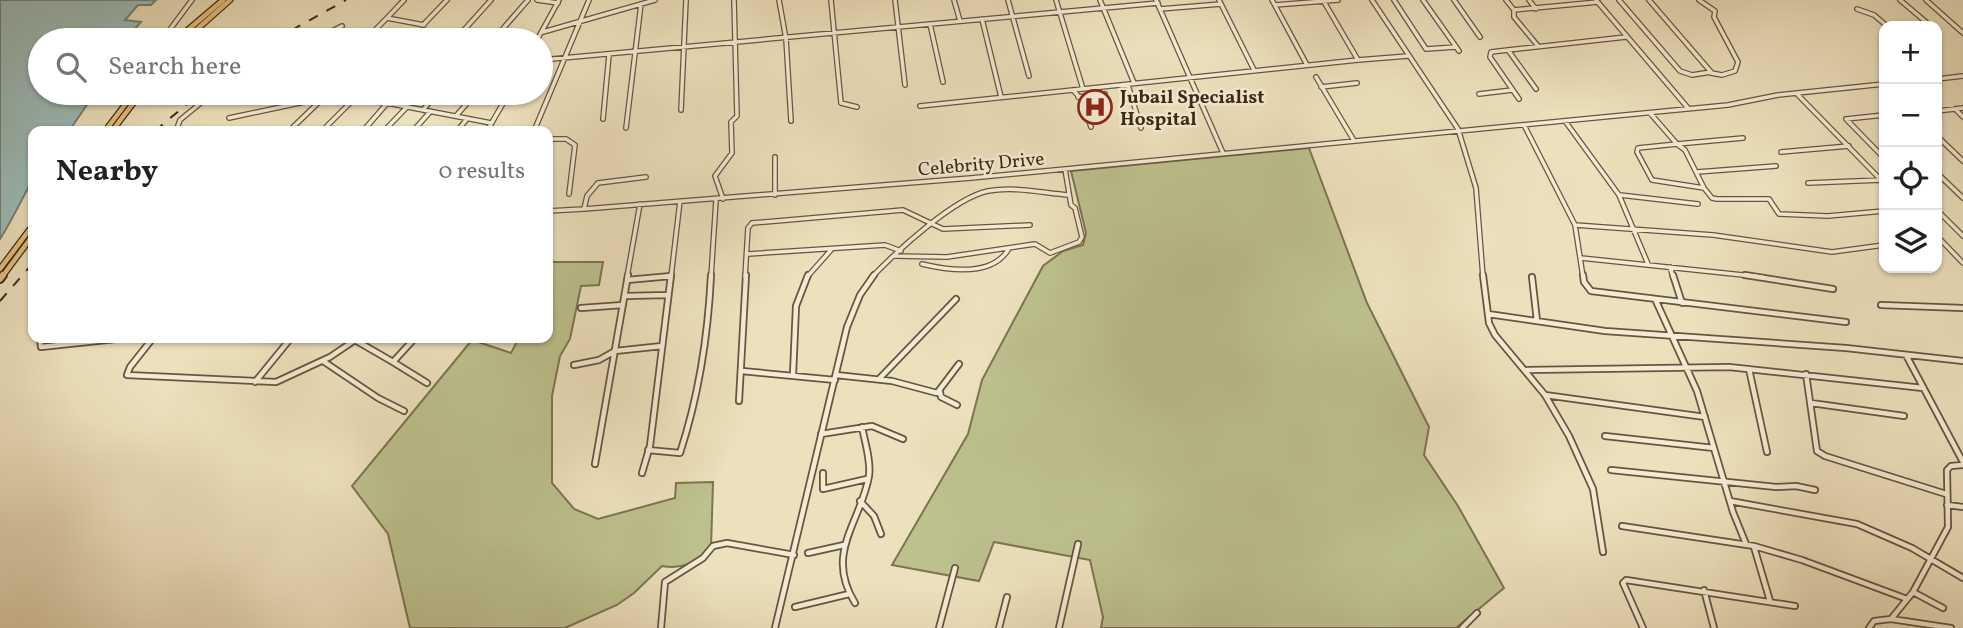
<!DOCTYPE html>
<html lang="en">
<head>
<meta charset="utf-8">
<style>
  body { margin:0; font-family:Vollkorn,serif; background:#f6f6f6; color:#202124 }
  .controls { position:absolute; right:21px; top:21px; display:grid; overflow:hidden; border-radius:14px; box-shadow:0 2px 5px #0004 }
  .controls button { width:63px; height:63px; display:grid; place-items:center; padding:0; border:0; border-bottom:2px solid #e0e0e0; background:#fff; color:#202124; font:35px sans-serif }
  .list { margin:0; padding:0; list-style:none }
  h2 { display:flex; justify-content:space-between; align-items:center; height:91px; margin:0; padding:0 28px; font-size:30px }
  h2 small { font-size:23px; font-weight:400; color:#757577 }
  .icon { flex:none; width:38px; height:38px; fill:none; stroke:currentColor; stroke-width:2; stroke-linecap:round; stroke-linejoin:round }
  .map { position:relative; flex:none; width:1963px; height:628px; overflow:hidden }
  .search { position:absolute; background:#fff; box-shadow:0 2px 5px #0004; left:28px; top:28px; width:525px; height:77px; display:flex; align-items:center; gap:18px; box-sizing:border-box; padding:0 24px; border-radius:38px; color:#757577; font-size:26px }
  .panel { position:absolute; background:#fff; box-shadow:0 2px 5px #0004; left:28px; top:126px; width:525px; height:217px; border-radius:14px }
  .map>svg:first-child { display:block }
  .green { fill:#bdc18e; stroke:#7c7452; stroke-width:2 }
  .water { fill:#9bbcb9; stroke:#758077; stroke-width:2 }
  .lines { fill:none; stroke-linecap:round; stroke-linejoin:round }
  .minor-far1-casing { stroke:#68553f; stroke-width:6 }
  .minor-casing { stroke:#68553f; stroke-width:8 }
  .major-far1-casing { stroke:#3c2615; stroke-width:7 }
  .major-casing { stroke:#3c2615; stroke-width:10 }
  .minor-far1 { stroke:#f3ecd4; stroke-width:3.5 }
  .minor { stroke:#f3ecd4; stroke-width:4.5 }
  .major-far1 { stroke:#e6c07e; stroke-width:4.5 }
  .major { stroke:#e6c07e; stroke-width:6 }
  .rail { stroke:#3c2615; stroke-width:2; stroke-dasharray:10 10; stroke-linecap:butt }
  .labels { text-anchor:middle; stroke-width:5; stroke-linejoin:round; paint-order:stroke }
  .poi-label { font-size:19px; font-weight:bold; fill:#3c2615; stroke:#f3ecd4; text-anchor:start }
  .street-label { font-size:19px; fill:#3c2615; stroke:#f3ecd4 }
</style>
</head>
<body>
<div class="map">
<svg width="1963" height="628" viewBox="0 0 1963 628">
  <rect width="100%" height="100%" fill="#ece1bd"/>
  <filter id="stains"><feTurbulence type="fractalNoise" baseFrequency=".00286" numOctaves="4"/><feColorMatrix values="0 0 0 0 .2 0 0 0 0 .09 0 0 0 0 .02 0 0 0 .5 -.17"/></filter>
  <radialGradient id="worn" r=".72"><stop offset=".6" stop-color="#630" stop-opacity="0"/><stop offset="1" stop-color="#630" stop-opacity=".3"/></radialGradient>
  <path class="green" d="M1309 148 1367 303 1429 427 1424 455 1458 506 1504 588 1456 628H1101L1103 617 1090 560 994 542 979 581 892 565 968 434 982 380 1043 266 1063 251 1083 245 1086 233 1071 171Z
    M548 262H603L599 285 581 286 570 339 560 356 552 396V483L574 509 598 519 675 498 676 483 713 482 711 549C695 562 683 570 662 566L634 593 617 605 565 628H410L388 534 352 486 472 340 511 353 519 338H548Z"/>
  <path class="water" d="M0 0H156L151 5H138L125 20 141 22 125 40H40V93H95L69 131H33C33 146 35 162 33 176 32 182 5 232 0 239Z"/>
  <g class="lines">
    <g class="minor-far1-casing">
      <path id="minor-far1" d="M537 0 558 3
        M779 0 786 39 791 121
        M831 0 841 103 857 107
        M895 0 905 85
        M954 0 960 21
        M1008 0 1029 76
        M1056 0 1083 89
        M1100 0 1134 83
        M1156 0 1223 153
        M1219 0 1254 70
        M1272 0 1307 65
        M1372 0 1458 129 1476 188 1483 277
        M1394 0 1426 49 1456 47
        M1423 0 1459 51
        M1454 0 1480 37
        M1506 0 1514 10
        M1529 0 1536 9
        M1596 0 1688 108
        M1619 0 1680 71 1692 75 1711 72 1649 0
        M1699 0 1715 11 1714 17 1738 62 1735 71 1722 75 1711 73
        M1900 0 1926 22
        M1926 0 1963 33
        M1275 5 1338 0
        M1160 9 1221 4
        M1857 9 1874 15 1887 26
        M387 18 404 0
        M982 19 1001 97
        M930 24 943 82
        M423 25 447 0
        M543 32 655 0
        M162 40 192 0
        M315 40 342 26
        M365 40 387 18 424 25
        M409 40 418 31 474 40
        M455 40 491 0
        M493 40 528 0
        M537 40 559 0
        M1538 46 1514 17V10L1598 2
        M1508 50 1491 52 1490 57 1519 99
        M541 60 1158 3
        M1358 60 1408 56
        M1316 77 1353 139
        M1937 79 1963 76
        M1128 85 1141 128
        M1321 87 1357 83
        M1536 89 1508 50 1626 37
        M1073 90 1081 99 1091 127
        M1479 94 1512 90
        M1797 94 1884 183
        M1078 97 1105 94
        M920 106 1358 60 1323 0
        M1955 109 1963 117
        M423 110 437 93
        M681 110 686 0
        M1937 111 1963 108
        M1650 113 1677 144
        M1884 115 1846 119 1884 158
        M456 116 476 93
        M229 118 328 97 387 103 491 123
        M603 119 609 55
        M1565 121 1619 195 1648 264
        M1524 125 1575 225 1583 277
        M626 128 641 4
        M176 131 180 120 213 93
        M289 131 320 101
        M322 131 360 93
        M363 131 396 93
        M384 131 406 108
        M413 131 430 112
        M457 131 467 119
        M487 131 509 93
        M534 131 589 0
        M1937 136 1963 161
        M548 139H566L575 145 569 194
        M1677 144 1685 150 1704 188 1652 180 1637 152 1638 148Z
        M1677 144 1743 138
        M1781 152 1849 146
        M775 157V195
        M1697 172 1776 166
        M1937 173 1963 198
        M646 177 598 183 587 196 584 209 971 178 1728 105 1778 95 1884 84
        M1808 183 1881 180
        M1704 188 1712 198 1717 199H1769L1779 214 1828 216 1884 211
        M1620 195 1698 204
        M723 199 715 176 732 153 731 122 737 116 734 0
        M1937 210 1963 236
        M548 211 584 209
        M1575 225 1713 235 1832 252 1884 245
        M1937 236 1963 263
        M748 254 885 245 901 251
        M895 256 947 257 1035 244 1050 253 1079 242 1082 237 1075 208 1071 205 1065 169
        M1581 258 1762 277
        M922 264C947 270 991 277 1008 250
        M1670 267 1673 277
        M627 277 640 204
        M663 277 671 276
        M671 277 680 201
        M711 277 716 200
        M745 277 748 228 752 223 903 210 943 229 1030 225
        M807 277 831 250
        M872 277C897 251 954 198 988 191 1014 186 1043 193 1069 195"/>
    </g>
    <g class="minor-casing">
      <path id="minor" d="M1483 275 1489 323 1495 335 1545 395 1569 436 1593 489 1603 552
        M1583 275 1584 282 1591 291 1846 322
        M1673 275 1682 303
        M1745 275 1833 289
        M1532 277 1537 321
        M627 280 671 276
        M625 296 668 295
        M1656 301 1697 391 1733 512 1746 544
        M1881 305 1963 308
        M581 308 623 305
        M1488 314 1605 331 1846 348 1963 361
        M40 338 41 347 125 338
        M153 338 130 367 127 375 276 382 330 357 358 338
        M355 340 393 362 415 338
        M1906 355 1963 462
        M323 361 378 398 404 411
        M393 362 427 383
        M574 365 599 360 615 351 662 346
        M1749 369 1767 452
        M1527 370 1729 367 1923 388
        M742 371 835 380
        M1806 374 1817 451 1825 456 1946 494
        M793 375 796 306 808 275
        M836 375 892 381 937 393 959 364
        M879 379 956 299
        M255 382 291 338
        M940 392 941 397 957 405
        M1545 395 1705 417
        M739 401 746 275
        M1811 403 1904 416
        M821 434 872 426 903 439
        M1605 436 1714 448
        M648 450 680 453C699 395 708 336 711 275
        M595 464 628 275
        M1611 470 1776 487 1796 486 1815 490
        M642 473 650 446 671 275
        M823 473V489L867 479
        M860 501 874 516 881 534
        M1730 501 1857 524 1912 548 1963 578
        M1947 505 1963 507
        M1622 526 1754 546 1802 560 1907 599
        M1754 547 1770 601
        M808 553 844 545
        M1704 590 1714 628
        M1913 592 1943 608
        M855 603C824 553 861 522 869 476 871 460 865 443 862 427
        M795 607 849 594
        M1891 619 1913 592 1948 527 1947 470 1951 466 1963 465
        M661 628 665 582 703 558 713 546 727 543 794 555
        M775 628 847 327 860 295 874 275
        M939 628 955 568
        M999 628 1007 597
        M1059 628 1078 544
        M1462 628 1477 613
        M1643 628 1623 583 1626 580 1795 606
        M1869 628 1874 621 1891 619 1951 628"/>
    </g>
    <g class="major-far1-casing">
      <path id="major-far1" d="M176 40 223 0
        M185 40 230 0
        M105 131 134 93
        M112 131 141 93
        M0 269 33 225
        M2 277 33 235"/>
    </g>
    <g class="major-casing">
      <path id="major" d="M0 279 3 275"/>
    </g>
    <use href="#minor-far1" class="minor-far1"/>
    <use href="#minor" class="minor"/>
    <use href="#major-far1" class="major-far1"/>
    <use href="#major" class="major"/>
    <path class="rail" d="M274 40 346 0
      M155 131 200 93
      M0 301 33 263"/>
  </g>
  <defs>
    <g id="hospital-ring" transform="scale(1.75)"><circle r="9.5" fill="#f3ecd4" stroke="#8f2418" stroke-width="1.5"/><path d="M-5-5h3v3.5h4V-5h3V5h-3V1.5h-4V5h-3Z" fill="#8f2418"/></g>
  </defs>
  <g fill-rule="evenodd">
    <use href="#hospital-ring" x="1095" y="107"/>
  </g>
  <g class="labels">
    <g class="poi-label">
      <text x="1120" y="103">Jubail Specialist<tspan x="1120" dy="22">Hospital</tspan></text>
    </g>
    <g class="street-label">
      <text transform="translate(981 163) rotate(-5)" y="7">Celebrity Drive</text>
    </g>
  </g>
  <rect width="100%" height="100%" filter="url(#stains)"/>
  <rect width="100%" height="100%" fill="url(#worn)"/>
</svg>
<div class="controls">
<button>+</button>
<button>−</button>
<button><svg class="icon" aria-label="locate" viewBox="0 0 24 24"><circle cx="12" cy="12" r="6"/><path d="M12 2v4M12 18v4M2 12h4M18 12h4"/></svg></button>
<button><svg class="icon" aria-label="layers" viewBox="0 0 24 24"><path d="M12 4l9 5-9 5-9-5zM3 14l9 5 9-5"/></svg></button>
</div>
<div class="search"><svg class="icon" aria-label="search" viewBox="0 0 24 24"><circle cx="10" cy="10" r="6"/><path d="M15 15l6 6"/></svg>Search here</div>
<section class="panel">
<h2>Nearby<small>0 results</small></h2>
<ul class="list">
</ul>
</section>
</div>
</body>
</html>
